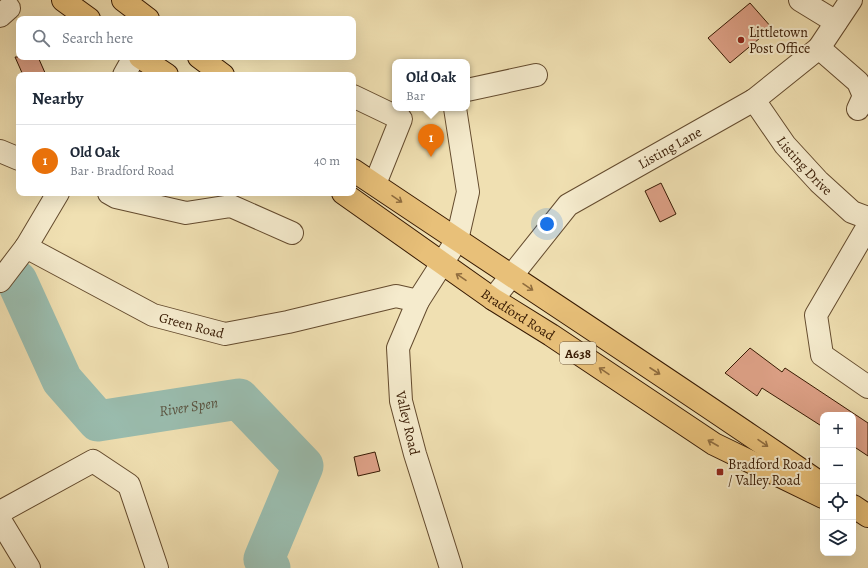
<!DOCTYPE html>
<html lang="en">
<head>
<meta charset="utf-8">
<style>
  body { margin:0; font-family:Alegreya,serif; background:#f6f6f7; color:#1f2937 }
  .controls { position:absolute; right:12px; bottom:12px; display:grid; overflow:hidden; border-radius:8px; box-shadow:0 4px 16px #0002 }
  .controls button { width:36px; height:36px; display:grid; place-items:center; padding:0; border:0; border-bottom:1px solid #e0e1e3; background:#fff; color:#1f2937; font:20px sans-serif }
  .you { position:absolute; left:547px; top:224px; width:14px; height:14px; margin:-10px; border:3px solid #fff; border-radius:50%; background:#1a73e8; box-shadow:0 0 0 6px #1a73e833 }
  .badge { display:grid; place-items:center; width:26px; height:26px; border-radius:50%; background:#8f2418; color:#fff; font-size:13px; font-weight:700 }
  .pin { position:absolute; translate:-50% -33px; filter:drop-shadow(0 1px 2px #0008) }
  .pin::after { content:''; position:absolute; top:21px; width:14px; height:12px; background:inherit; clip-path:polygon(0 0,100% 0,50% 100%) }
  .popup { position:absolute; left:392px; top:59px; width:78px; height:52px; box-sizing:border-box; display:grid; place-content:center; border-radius:8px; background:#fff; filter:drop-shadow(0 1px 3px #0005); font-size:13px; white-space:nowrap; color:#747a83 }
  .popup b { font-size:15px; color:#1f2937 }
  .popup::after { content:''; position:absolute; left:50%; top:100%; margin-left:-8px; border:8px solid transparent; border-top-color:#fff }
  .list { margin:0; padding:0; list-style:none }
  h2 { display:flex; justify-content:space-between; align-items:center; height:52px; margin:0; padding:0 16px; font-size:17px }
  h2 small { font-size:13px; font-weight:400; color:#747a83 }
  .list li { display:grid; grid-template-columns:26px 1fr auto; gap:12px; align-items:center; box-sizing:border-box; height:72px; padding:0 16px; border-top:1px solid #e0e1e3 }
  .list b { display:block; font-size:15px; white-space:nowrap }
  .list p { margin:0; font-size:13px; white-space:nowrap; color:#747a83 }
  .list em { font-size:13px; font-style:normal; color:#747a83 }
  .icon { flex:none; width:22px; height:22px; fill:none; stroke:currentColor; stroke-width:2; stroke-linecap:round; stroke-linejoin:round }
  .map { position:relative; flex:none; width:868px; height:568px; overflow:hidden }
  .search { position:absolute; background:#fff; box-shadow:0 4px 16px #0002; left:16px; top:16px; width:340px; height:44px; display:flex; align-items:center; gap:10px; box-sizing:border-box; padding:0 14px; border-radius:8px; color:#747a83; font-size:15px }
  .panel { position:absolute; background:#fff; box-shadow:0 4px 16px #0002; left:16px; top:72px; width:340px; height:124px; border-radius:8px }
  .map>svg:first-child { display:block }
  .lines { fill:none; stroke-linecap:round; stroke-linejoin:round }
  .river { stroke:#9abdaf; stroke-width:41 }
  .building { fill:#dea187; stroke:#361902 }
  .minor-casing { stroke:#644b2e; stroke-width:24 }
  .major-casing { stroke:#361902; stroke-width:24 }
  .minor { stroke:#f5ebcd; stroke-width:22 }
  .major { stroke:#e8c079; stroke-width:22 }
  .oneway { stroke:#8f6c3e }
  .poi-dot { fill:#8f2418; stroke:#f5ebcd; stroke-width:1.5 }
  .labels { text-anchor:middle; stroke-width:4; stroke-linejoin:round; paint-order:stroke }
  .shield { fill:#f5ebcd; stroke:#6f583f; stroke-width:1 }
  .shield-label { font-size:13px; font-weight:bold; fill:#361902 }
  .poi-label { font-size:14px; fill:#361902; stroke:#f5ebcd; text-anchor:start }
  .street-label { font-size:14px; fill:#361902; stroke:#f5ebcd }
  .water-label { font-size:15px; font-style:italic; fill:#59523f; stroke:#f5ebcd }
</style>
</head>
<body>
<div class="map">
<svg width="868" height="568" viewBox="0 0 868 568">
  <rect width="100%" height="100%" fill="#f0e0b2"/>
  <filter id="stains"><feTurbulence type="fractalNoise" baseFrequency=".005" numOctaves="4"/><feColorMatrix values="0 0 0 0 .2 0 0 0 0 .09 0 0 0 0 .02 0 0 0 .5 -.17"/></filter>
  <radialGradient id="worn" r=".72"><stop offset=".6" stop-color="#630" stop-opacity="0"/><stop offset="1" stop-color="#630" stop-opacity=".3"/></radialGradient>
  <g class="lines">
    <path class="river" id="s1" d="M17 281 62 380 98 421 239 399 303 466 264 559 270 568"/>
  </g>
  <path class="building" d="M750 3 772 28 730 63 708 38Z
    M15 57H38L46 75H23Z
    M661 183 676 214 660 222 645 191Z
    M750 348 782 372 785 368 868 423V456L853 446V415H823V427L762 388 757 396 725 373Z
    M375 452 380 471 358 476 354 457Z"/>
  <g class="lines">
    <g class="minor-casing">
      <g id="minor">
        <path d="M800 0 836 22"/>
        <path d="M0 16 9 8"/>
        <path d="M819 48 858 82 864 96 858 109"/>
        <path d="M124 75 134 57"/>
        <path d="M467 90 536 75"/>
        <path d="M353 96 401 119 375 184"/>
        <path id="s2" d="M754 100 785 145 819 182 852 212 868 218"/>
        <path d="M0 151 19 159"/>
        <path d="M109 193 116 197 186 213 231 206 292 233"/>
        <path d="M868 226 816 315 822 355 868 387"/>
        <path id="s3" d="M26 247 153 315 225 334 288 322 396 296 418 301"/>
        <path d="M0 281 26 247 58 193"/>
        <path id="s4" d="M493 299 568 205 754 100 819 48 851 0"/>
        <path d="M0 512 93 461 129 485 157 568"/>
        <path d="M0 520 29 568"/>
        <path d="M451 568 415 454 401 401 398 348 418 301 457 240 468 192 455 108"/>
      </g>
    </g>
    <g class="major-casing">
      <g id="major">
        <path d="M63 0 89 19"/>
        <path d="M123 0 148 19"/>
        <path d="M140 57 167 75"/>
        <path d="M199 57 223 75"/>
        <path d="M353 170C509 275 668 378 823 485"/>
        <path id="s5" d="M343 193 493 299 551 335 714 444 823 497"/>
        <path d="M853 506 868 516"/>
      </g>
    </g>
    <use href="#minor" class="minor"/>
    <use href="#major" class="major"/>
  </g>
  <defs><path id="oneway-shaft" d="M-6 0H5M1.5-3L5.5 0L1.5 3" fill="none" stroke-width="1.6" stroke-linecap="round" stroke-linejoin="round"/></defs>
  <g class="oneway">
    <use href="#oneway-shaft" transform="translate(397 199) rotate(34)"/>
    <use href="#oneway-shaft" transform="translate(461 277) rotate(-146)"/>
    <use href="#oneway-shaft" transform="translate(528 287) rotate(34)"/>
    <use href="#oneway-shaft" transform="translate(604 371) rotate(-146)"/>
    <use href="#oneway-shaft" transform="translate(655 371) rotate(33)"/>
    <use href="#oneway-shaft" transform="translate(713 443) rotate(-150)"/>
    <use href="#oneway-shaft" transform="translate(763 443) rotate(35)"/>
  </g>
  <g class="poi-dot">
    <circle cx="741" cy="40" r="4"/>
    <rect x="716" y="468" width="8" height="8" rx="2"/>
  </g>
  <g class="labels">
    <rect class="shield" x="560" y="342" width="36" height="22" rx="3"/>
    <g class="shield-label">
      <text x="578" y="358">A638</text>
    </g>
    <g class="poi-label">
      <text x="749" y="37">Littletown<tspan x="749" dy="16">Post Office</tspan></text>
      <text x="728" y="469">Bradford Road<tspan x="728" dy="16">/ Valley Road</tspan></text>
    </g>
    <g class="street-label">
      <text dy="5" stroke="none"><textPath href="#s4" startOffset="237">Listing Lane</textPath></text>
      <text dy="5" stroke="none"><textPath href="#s2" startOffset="83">Listing Drive</textPath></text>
      <text dy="5" stroke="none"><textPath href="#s5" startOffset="213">Bradford Road</textPath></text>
      <text dy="5" stroke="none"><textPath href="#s3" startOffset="184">Green Road</textPath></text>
      <text transform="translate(408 423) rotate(77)" y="5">Valley Road</text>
    </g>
    <g class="water-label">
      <text dy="5" stroke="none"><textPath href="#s1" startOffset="255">River Spen</textPath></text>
    </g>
  </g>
  <rect width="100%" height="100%" filter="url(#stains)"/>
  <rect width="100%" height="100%" fill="url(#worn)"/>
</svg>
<div class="controls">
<button>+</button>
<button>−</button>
<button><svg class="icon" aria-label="locate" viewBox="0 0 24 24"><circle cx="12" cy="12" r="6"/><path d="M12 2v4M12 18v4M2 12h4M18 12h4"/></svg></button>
<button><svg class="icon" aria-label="layers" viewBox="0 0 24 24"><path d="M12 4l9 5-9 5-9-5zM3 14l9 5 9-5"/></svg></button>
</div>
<div class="you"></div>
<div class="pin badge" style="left:431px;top:157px;background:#e8710a">1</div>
<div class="popup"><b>Old Oak</b>Bar</div>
<div class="search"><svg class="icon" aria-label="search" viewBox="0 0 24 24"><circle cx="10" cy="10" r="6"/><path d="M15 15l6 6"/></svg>Search here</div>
<section class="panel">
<h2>Nearby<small></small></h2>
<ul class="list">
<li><span class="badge" style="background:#e8710a">1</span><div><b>Old Oak</b><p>Bar · Bradford Road</p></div><em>40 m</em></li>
</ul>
</section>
</div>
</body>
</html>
